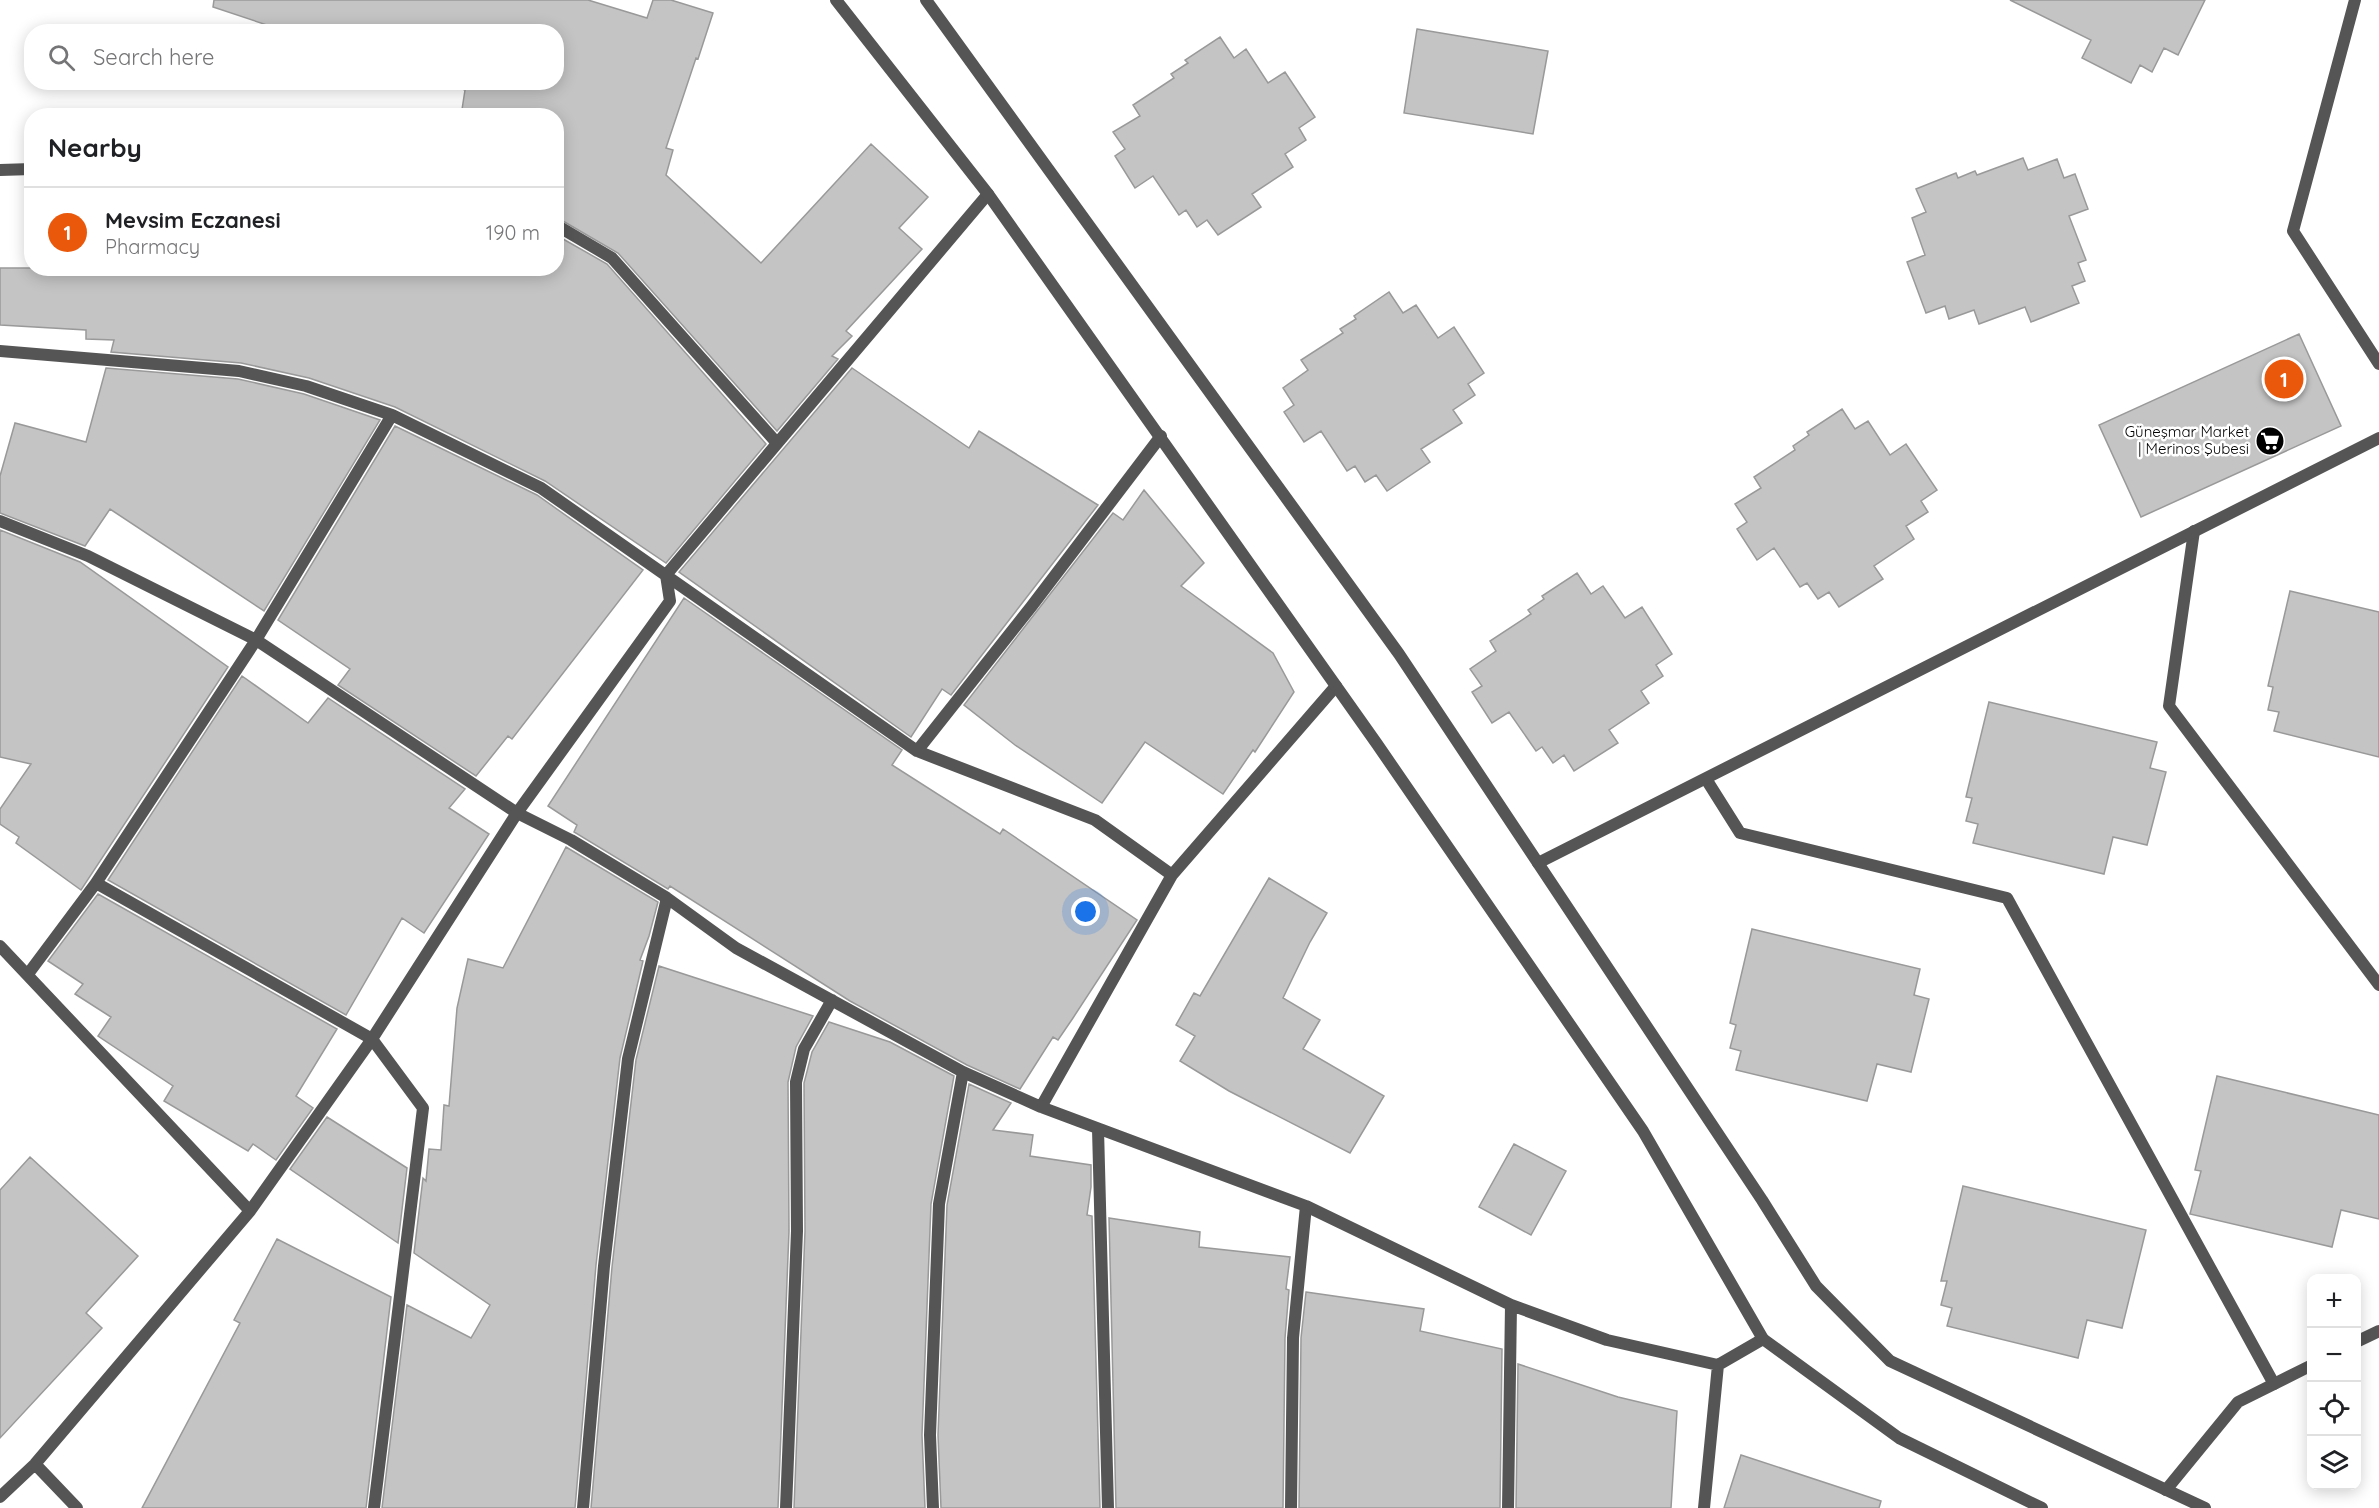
<!DOCTYPE html>
<html lang="en">
<head>
<meta charset="utf-8">
<style>
  body { margin:0; font-family:Quicksand,sans-serif; background:#f6f6f6; color:#202124 }
  .controls { position:absolute; right:18px; bottom:18px; display:grid; overflow:hidden; border-radius:12px; box-shadow:0 3px 15px #0003 }
  .controls button { width:54px; height:54px; display:grid; place-items:center; padding:0; border:0; border-bottom:2px solid #e0e0e0; background:#fff; color:#202124; font:30px sans-serif }
  .you { position:absolute; left:1086px; top:912px; width:21px; height:21px; margin:-15px; border:4px solid #fff; border-radius:50%; background:#1a73e8; box-shadow:0 0 0 9px #1a73e833 }
  .badge { display:grid; place-items:center; width:39px; height:39px; border-radius:50%; background:#ea580c; color:#fff; font-size:20px; font-weight:700 }
  .pin { position:absolute; translate:-50% -50%; border:3px solid #fff; box-shadow:0 2px 6px #0006 }
  .list { margin:0; padding:0; list-style:none }
  h2 { display:flex; justify-content:space-between; align-items:center; height:78px; margin:0; padding:0 24px; font-size:26px }
  h2 small { font-size:20px; font-weight:400; color:#757577 }
  .list li { display:grid; grid-template-columns:39px 1fr auto; gap:18px; align-items:center; box-sizing:border-box; height:90px; padding:0 24px; border-top:2px solid #e0e0e0 }
  .list b { display:block; font-size:22px; white-space:nowrap }
  .list p { margin:0; font-size:20px; white-space:nowrap; color:#757577 }
  .list em { font-size:20px; font-style:normal; color:#757577 }
  .icon { flex:none; width:33px; height:33px; fill:none; stroke:currentColor; stroke-width:2; stroke-linecap:round; stroke-linejoin:round }
  .map { position:relative; flex:none; width:2379px; height:1508px; overflow:hidden }
  .search { position:absolute; background:#fff; box-shadow:0 3px 15px #0003; left:24px; top:24px; width:540px; height:66px; display:flex; align-items:center; gap:15px; box-sizing:border-box; padding:0 21px; border-radius:24px; color:#757577; font-size:22px }
  .panel { position:absolute; background:#fff; box-shadow:0 3px 15px #0003; left:24px; top:108px; width:540px; height:168px; border-radius:24px }
  .map>svg:first-child { display:block }
  .building { fill:#c4c4c4; stroke:#999; stroke-width:1.5 }
  .lines { fill:none; stroke-linecap:round; stroke-linejoin:round }
  .service { stroke:#555; stroke-width:12 }
  .minor { stroke:#555; stroke-width:12 }
  .tertiary { stroke:#555; stroke-width:12 }
  .labels { text-anchor:middle; stroke-width:5; stroke-linejoin:round; paint-order:stroke }
  .poi-label { font-size:15px; fill:#000; stroke:#fff; text-anchor:end }
</style>
</head>
<body>
<div class="map">
<svg width="2379" height="1508" viewBox="0 0 2379 1508">
  <rect width="100%" height="100%" fill="#fff"/>
  <path class="building" d="M214 0H588L647 18 653 0H671L713 13 698 59 696 58 666 148 673 150 666 175 761 263 871 144 928 197 899 228 922 249 846 331 852 336 832 356 838 359 777 431 618 253 556 217V116H461L465 90 442 82H556V32H288L213 7Z
    M2010 0H2205L2178 55 2164 48 2152 72 2140 65 2131 83 2082 58 2091 40Z
    M1417 29 1548 51 1533 134 1404 113Z
    M1220 37 1234 58 1246 49 1268 83 1285 72 1315 117 1299 128 1306 140 1285 154 1293 167 1252 194 1261 207 1218 235 1207 220 1197 227 1186 210 1179 215 1153 176 1135 188 1115 156 1125 149 1113 132 1140 116 1133 105 1174 78 1171 74 1188 63 1185 60Z
    M2023 158 2028 170 2057 159 2064 178 2075 174 2088 209 2069 216 2086 260 2078 263 2085 281 2072 286 2079 303 2031 322 2025 307 1979 324 1974 310 1949 319 1945 306 1926 313 1907 262 1925 255 1912 218 1926 212 1916 189 1956 173 1958 178 1975 171 1977 175Z
    M556 235 607 264 766 444 666 563 545 481 395 407 309 378 241 363 111 352 114 340 86 339V330L0 325V268H556Z
    M1389 292 1403 313 1416 305 1438 338 1454 327 1484 373 1468 384 1475 395 1453 410 1462 423 1421 449 1430 462 1387 491 1376 475 1365 482 1355 466 1347 471 1321 431 1304 442 1284 412 1294 405 1283 388 1308 370 1301 360 1343 333 1340 329 1356 319 1354 316Z
    M2299 334 2341 426 2141 517 2099 425Z
    M106 368 238 379 304 394 380 420 264 611 110 509 85 546 0 513V476L15 423 86 442Z
    M852 368 969 448 979 431 1098 505 951 695 942 689 911 737 679 572Z
    M1842 409 1855 429 1868 421 1890 455 1906 444 1937 490 1921 501 1928 512 1906 526 1914 539 1874 566 1883 579 1839 607 1829 592 1818 599 1807 583 1800 587 1774 548 1757 560 1737 529 1747 522 1735 504 1761 488 1754 477 1795 450 1793 446 1809 435 1807 432Z
    M395 426 537 495 643 570 512 739 508 736 476 776 338 685 350 669 278 620Z
    M1144 490 1204 563 1181 586 1273 653 1294 692 1255 752 1253 750 1223 794 1145 742 1102 803 1015 745 964 705 1113 513 1123 520Z
    M0 530 80 562 228 667 81 890 16 843 19 837 0 824V809L31 764 0 757Z
    M1577 573 1591 594 1603 586 1625 618 1642 607 1672 654 1656 665 1663 676 1641 691 1649 703 1609 730 1618 743 1574 771 1564 755 1553 763 1542 747 1536 751 1509 712 1492 723 1472 692 1482 686 1470 669 1496 651 1490 641 1531 614 1528 610 1544 599 1542 596Z
    M2290 591 2379 612V757L2274 731 2279 712 2268 710 2273 687 2268 686Z
    M684 598 902 750 892 765 1000 834 1003 829 1137 920 1073 1018 1058 1040 1053 1037 1020 1089 967 1065 850 1001 670 886 668 889 574 832 577 825 548 806Z
    M242 676 308 723 328 698 465 789 449 808 489 834 424 933 402 918 346 1015 108 880Z
    M1989 702 2157 742 2150 768 2166 772 2147 845 2113 837 2104 874 1973 843 1978 824 1966 821 1972 798 1966 797Z
    M566 847 658 902 649 936 640 960 643 961 620 1058 596 1265 575 1508H382L407 1305 471 1338 490 1305 414 1253 423 1178 426 1181 429 1149 441 1150 444 1105 449 1106 457 1008 468 959 503 968Z
    M1269 878 1327 913 1310 942 1283 998 1320 1020 1303 1049 1384 1096 1350 1153 1229 1091 1180 1061 1195 1036 1176 1025 1194 993 1200 996Z
    M98 894 337 1029 296 1096 313 1108 276 1160 253 1144 248 1151 164 1101 173 1086 98 1036 111 1017 75 994 83 984 48 961Z
    M1752 929 1920 969 1914 995 1929 999 1911 1072 1877 1064 1867 1101 1736 1070 1741 1051 1730 1048 1736 1025 1730 1023Z
    M659 966 813 1016 796 1047 788 1082 789 1231 778 1508H591L612 1267 636 1060Z
    M829 1022 890 1042 954 1076 931 1204 922 1435 925 1508H794L805 1231 804 1083 812 1052Z
    M2217 1076 2379 1115V1219L2341 1210 2332 1247 2190 1214 2201 1171 2195 1170Z
    M969 1084 1011 1103 993 1130 1033 1135 1030 1156 1091 1165V1187L1087 1215 1092 1216 1100 1508H941L938 1435 947 1205Z
    M327 1117 407 1168 398 1243 290 1169Z
    M1514 1144 1566 1171 1531 1235 1479 1207Z
    M30 1157 138 1256 86 1313 102 1328 0 1438V1190Z
    M1963 1186 2146 1230 2122 1328 2087 1320 2078 1358 1947 1326 1952 1308 1941 1305 1947 1281H1941Z
    M1109 1218 1200 1232 1199 1247 1290 1257 1286 1289 1289 1290 1285 1338 1283 1508H1116Z
    M277 1239 391 1297 366 1508H142L240 1323 234 1320Z
    M1306 1292 1424 1309 1420 1331 1502 1349 1500 1508H1299L1301 1338Z
    M1518 1364 1618 1397 1677 1411 1671 1508H1516Z
    M1741 1455 1881 1501 1879 1508H1724Z"/>
  <g class="lines">
    <path class="service" d="M2194 531 2169 706 2379 985
      M1706 779 1740 833 2007 898 2274 1384"/>
    <path class="minor" d="M2355 0 2293 231 2379 364
      M0 170 32 169
      M556 225 612 258 776 442
      M0 351 239 371 306 386 392 415 541 488 917 751 1095 820 1172 875
      M0 521 88 556 256 640 517 813 571 840 667 898 736 948 963 1072 1041 1107 1306 1206 1511 1305 1607 1340 1718 1365 1763 1339
      M917 751 1031 607 1161 436
      M1538 863 2379 438
      M96 883 372 1039 423 1108 374 1508
      M0 946 250 1211
      M28 974 96 883 256 640 392 415
      M1041 1107 1172 875 1336 686
      M1098 1129 1108 1508
      M2356 1342 2379 1331
      M35 1464 77 1508
      M2166 1490 2238 1402 2312 1365
      M0 1497 35 1464 250 1211 372 1039 517 813 670 601 666 575 988 194
      M583 1508 604 1266 628 1059 667 898
      M786 1508 797 1231 796 1082 804 1049 832 1000
      M933 1508 930 1435 939 1204 963 1072
      M1291 1508 1293 1338 1306 1206
      M1508 1508 1511 1305
      M1704 1508 1718 1365"/>
    <path class="tertiary" d="M836 0 988 194 1377 744 1643 1131 1763 1339 1899 1438 2042 1508
      M926 0 1399 654 1762 1200 1816 1286 1890 1361 2205 1508"/>
  </g>
  <defs>
    <g id="supermarket-disc" transform="scale(1.5)"><circle r="9.5" fill="#000" stroke="#fff"/><path d="M-6-5.5h2.5l.6 2H6L4.5 2H-2.5L-4.4-4H-6ZM-1.5 3.2a1.3 1.3 0 1 0 .1 0ZM3 3.2a1.3 1.3 0 1 0 .1 0Z" fill="#fff"/></g>
  </defs>
  <g fill-rule="evenodd">
    <use href="#supermarket-disc" x="2270" y="441"/>
  </g>
  <g class="labels">
    <g class="poi-label">
      <text x="2249" y="437">Güneşmar Market<tspan x="2249" dy="17">| Merinos Şubesi</tspan></text>
    </g>
  </g>
</svg>
<div class="controls">
<button>+</button>
<button>−</button>
<button><svg class="icon" aria-label="locate" viewBox="0 0 24 24"><circle cx="12" cy="12" r="6"/><path d="M12 2v4M12 18v4M2 12h4M18 12h4"/></svg></button>
<button><svg class="icon" aria-label="layers" viewBox="0 0 24 24"><path d="M12 4l9 5-9 5-9-5zM3 14l9 5 9-5"/></svg></button>
</div>
<div class="you"></div>
<div class="pin badge" style="left:2284px;top:379px">1</div>
<div class="search"><svg class="icon" aria-label="search" viewBox="0 0 24 24"><circle cx="10" cy="10" r="6"/><path d="M15 15l6 6"/></svg>Search here</div>
<section class="panel">
<h2>Nearby<small></small></h2>
<ul class="list">
<li><span class="badge">1</span><div><b>Mevsim Eczanesi</b><p>Pharmacy</p></div><em>190 m</em></li>
</ul>
</section>
</div>
</body>
</html>
